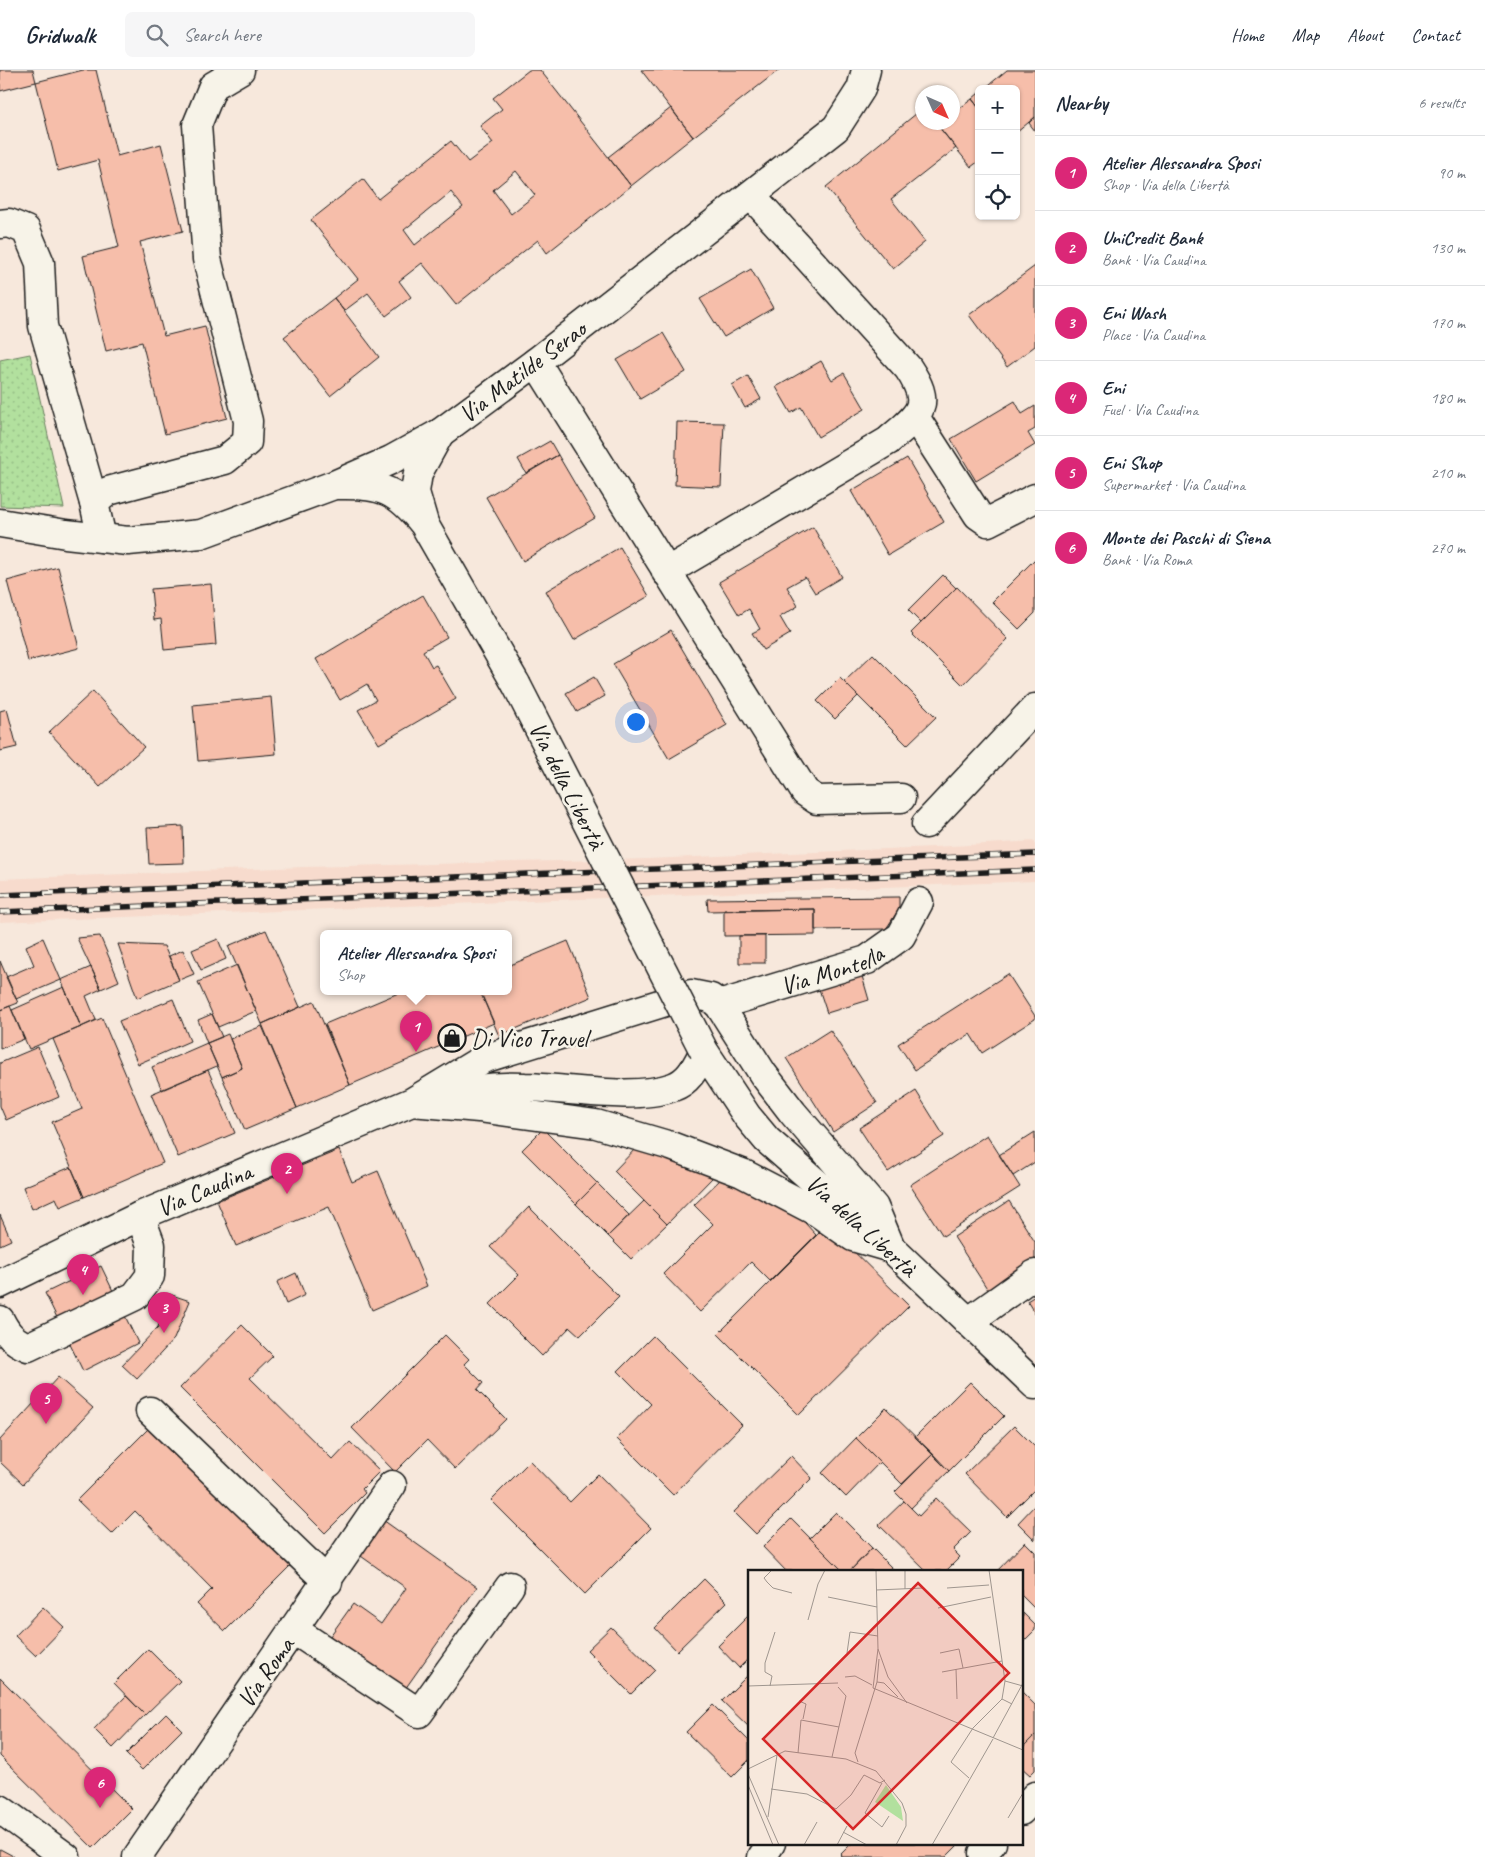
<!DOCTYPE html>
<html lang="en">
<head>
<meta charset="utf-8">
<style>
  body { margin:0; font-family:Caveat,sans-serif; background:#f6f6f7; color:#1f2937 }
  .controls { position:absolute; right:15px; top:15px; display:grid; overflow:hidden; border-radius:8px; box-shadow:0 1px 4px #0004 }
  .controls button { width:45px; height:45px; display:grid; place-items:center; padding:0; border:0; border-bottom:1px solid #e0e1e3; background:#fff; color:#1f2937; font:25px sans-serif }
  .compass { position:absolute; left:915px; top:15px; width:45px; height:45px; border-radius:50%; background:#fff; box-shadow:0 1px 4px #0004; rotate:135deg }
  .you { position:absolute; left:635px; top:651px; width:18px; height:18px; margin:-12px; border:4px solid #fff; border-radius:50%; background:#1a73e8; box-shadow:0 0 0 8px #1a73e833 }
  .badge { display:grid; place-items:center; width:32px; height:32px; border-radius:50%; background:#db2777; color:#fff; font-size:16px; font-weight:700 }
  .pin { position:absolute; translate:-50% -41px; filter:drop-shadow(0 1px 2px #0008) }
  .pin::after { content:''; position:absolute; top:26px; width:18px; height:15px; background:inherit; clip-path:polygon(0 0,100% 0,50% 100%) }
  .popup { position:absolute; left:320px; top:860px; width:192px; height:65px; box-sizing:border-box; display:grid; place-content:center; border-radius:8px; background:#fff; filter:drop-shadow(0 1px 4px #0005); font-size:16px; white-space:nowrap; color:#747a83 }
  .popup b { font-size:19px; color:#1f2937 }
  .popup::after { content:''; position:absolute; left:50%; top:100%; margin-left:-10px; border:10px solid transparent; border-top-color:#fff }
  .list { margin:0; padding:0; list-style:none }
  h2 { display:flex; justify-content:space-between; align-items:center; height:65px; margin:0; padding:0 20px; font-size:21px }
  h2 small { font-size:16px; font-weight:400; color:#747a83 }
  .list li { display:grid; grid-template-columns:32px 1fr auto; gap:15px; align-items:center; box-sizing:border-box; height:75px; padding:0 20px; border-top:1px solid #e0e1e3 }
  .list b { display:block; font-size:19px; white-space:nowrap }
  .list p { margin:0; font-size:16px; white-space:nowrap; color:#747a83 }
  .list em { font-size:16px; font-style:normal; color:#747a83 }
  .icon { flex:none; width:28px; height:28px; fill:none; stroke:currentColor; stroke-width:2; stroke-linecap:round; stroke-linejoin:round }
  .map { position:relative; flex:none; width:1035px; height:1787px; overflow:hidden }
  header { display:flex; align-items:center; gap:30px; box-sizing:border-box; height:70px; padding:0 25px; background:#fff; border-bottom:1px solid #e0e1e3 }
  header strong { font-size:24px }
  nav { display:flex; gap:28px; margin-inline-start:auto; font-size:18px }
  .search { width:350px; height:45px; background:#f6f6f7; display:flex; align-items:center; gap:12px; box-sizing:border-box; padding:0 18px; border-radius:8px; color:#747a83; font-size:19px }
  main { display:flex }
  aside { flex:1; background:#fff }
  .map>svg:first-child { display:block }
  .built { fill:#f7dbcd }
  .park { fill:url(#park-dots); stroke:#677e5d }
  .building { fill:#f6beaa; stroke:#1c1c1c; fill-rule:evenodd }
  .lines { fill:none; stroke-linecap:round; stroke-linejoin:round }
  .minor-casing { stroke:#1c1c1c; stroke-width:31 }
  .major-casing { stroke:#1c1c1c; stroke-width:31 }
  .minor { stroke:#f7f3e8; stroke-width:28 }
  .major { stroke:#f7f3e8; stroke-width:28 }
  .rail-casing { stroke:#1c1c1c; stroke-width:5.5 }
  .rail { stroke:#f7f3e8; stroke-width:4; stroke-dasharray:11; stroke-linecap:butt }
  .minor-bridge-casing { stroke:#1c1c1c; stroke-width:31; stroke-linecap:butt }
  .minor-bridge { stroke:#f7f3e8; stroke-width:28 }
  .labels { text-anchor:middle; stroke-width:5; stroke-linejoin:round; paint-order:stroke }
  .street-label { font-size:25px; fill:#1c1c1c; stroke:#f7f3e8 }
  .poi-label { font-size:25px; fill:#1c1c1c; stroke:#f7f3e8; text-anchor:start }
  .inset-road { fill:none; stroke:#9f968f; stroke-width:1 }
  .view { fill:#d62828; fill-opacity:0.15; stroke:#d62828; stroke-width:2.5 }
  .inset-edge { fill:none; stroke:#1c1c1c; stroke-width:2.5 }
</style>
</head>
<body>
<header>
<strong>Gridwalk</strong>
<div class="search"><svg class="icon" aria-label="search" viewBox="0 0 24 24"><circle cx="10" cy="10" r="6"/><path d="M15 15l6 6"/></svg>Search here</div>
<nav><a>Home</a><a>Map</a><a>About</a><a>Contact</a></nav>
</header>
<main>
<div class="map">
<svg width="1035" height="1787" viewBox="0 0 1035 1787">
  <defs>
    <pattern id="park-dots" width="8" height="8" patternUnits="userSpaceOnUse" patternTransform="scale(1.25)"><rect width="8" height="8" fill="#b2e09e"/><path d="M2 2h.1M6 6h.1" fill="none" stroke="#98c088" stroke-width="1.8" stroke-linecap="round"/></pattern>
  </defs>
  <rect width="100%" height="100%" fill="#f7e8dc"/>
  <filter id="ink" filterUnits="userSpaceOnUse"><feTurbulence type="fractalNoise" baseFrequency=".02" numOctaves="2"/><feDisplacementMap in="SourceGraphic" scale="10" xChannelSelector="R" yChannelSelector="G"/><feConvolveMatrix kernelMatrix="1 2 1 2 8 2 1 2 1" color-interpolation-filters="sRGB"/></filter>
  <g filter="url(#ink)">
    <path class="built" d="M1035 771V811L0 852V809L303 797 647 789 934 777Z"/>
    <path class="park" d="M30 284 64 438 0 436V290Z"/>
    <path class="building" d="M0 0H33L36 12 0 21Z
      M83 0H96L117 86 161 74 183 161 140 172 164 266 205 256 227 348 165 364 142 272 106 281 83 186 119 177 98 90 58 101 36 12Z
      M529 0H540L631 116 547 183 538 170 456 235 422 193 399 211 411 227 386 246 368 223 344 241 334 228 358 209 311 150 363 109 378 129 451 71 468 92 493 73 480 56 502 39 493 28ZM516 101 535 125 511 144 493 120ZM451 122 463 137 415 175 404 160Z
      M641 0H779L693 67Z
      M1007 0H1035V47L1016 63V19H984Z
      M979 23V38L972 29Z
      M972 29 979 38V91L971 97 938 56 942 52H952V44Z
      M671 38 693 67 631 116 608 87Z
      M922 39V52H935L956 78 891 129 925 172 893 199 826 117Z
      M1035 47V61L1029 53Z
      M1035 196V276L1007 297 969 245Z
      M751 199 773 238 724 267 700 229Z
      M334 228 379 287 330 326 284 267Z
      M663 263 686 302 640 329 617 290Z
      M821 291 832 310 844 303 865 339 818 367 801 337 791 343 776 317Z
      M748 306 761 329 745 338 732 315Z
      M1015 331 1022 344 1035 336V359L1028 363 1035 375 976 411 951 369Z
      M677 352 724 353 721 417 675 415Z
      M550 371 558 385 526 403 518 389Z
      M558 385 595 448 523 491 486 427Z
      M907 388 944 452 888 485 851 421Z
      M813 457 842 507 815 523 805 507 787 517 798 536 780 547 790 564 763 580 752 563 760 559 749 539 739 545 719 512Z
      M620 477 649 526 574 570 546 521Z
      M1035 489V543L1019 559 992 532Z
      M58 497 79 578 28 591 7 511Z
      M943 505 956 518 921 553 908 540Z
      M211 514 216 575 164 580 161 549 154 550 151 519Z
      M957 517 1008 569 963 615 911 563Z
      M423 525 447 567 423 581 432 597 436 595 456 629 379 674 358 640 376 630 367 614 340 630 316 589Z
      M671 560 727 655 669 689 613 594Z
      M873 584 936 647 907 675 844 612Z
      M594 607 605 626 577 642 566 623Z
      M840 608 858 626 835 649 817 631Z
      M93 621 144 677 100 717 49 662Z
      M271 627 276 684 198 691 193 635Z
      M7 639 17 677 0 681V641Z
      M183 756 184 793 149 794 147 758Z
      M899 827V839L886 859 815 860V839L708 841 707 829Z
      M815 839V865L724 866V840Z
      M266 860 300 937 262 954 228 876Z
      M100 866 119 911 101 919 77 868Z
      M739 866H765V893H739Z
      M43 868 61 910 16 929 6 907 34 895 26 876Z
      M218 869 226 889 201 900 192 880Z
      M568 871 591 927 499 966 480 921H508V896Z
      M118 874 164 876 179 910 137 928Z
      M183 880 194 904 179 910 169 886Z
      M0 891 18 933 0 940Z
      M237 895 256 941 218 957 198 912Z
      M91 897 101 919 86 926 96 950 81 957 61 910Z
      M1008 904 1035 946V949L982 983 970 964 915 1000 898 974Z
      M862 906 869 930 827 943 819 919Z
      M64 917 81 957 29 979 12 940Z
      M403 921H480L494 953 350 1015 325 954Z
      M173 929 190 971 138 994 119 951Z
      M314 931 350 1015 297 1038 262 954Z
      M10 936 24 969 0 979V940Z
      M212 944 222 967 207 973 198 950Z
      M102 948 163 1093 84 1127 52 1052 82 1039 53 969Z
      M262 956 297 1038 245 1060 222 1007 242 998 230 969Z
      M830 960 877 1033 833 1062 786 988Z
      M228 964 242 998 222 1007 207 973Z
      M207 973 217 996 162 1020 152 997Z
      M38 977 59 1027 6 1050 0 1036V993Z
      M208 1000 235 1063 178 1087 151 1024Z
      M916 1021 944 1066 888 1102 859 1058Z
      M543 1059 597 1113 576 1134 522 1080Z
      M1035 1062V1092L1013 1106 999 1085Z
      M987 1065 1020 1117 943 1166 910 1115Z
      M639 1075 713 1107 667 1154 614 1101Z
      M339 1080 352 1112 378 1101 427 1216 372 1240 329 1137 236 1176 217 1131Z
      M71 1097 84 1127 60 1137 56 1128 32 1139 23 1117Z
      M722 1108 795 1142 816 1165 770 1211 751 1192 700 1242 663 1204 713 1154 694 1135Z
      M597 1113 629 1145 608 1166 576 1134Z
      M644 1131 667 1154 631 1189 608 1166Z
      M1009 1131 1035 1172V1194L990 1223 954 1167Z
      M529 1137 619 1227 580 1266 570 1257 542 1286 490 1234 519 1205 490 1177Z
      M0 1145 11 1170 0 1175Z
      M827 1155 909 1236 799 1345 718 1264Z
      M101 1196 138 1273 83 1301 45 1223Z
      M296 1203 305 1225 286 1234 277 1212Z
      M169 1224 190 1231 174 1269 137 1309 122 1295 158 1257Z
      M1035 1226V1244L1027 1231Z
      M242 1255 273 1286 250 1308 333 1390 350 1372 380 1401 362 1419 365 1423 325 1463 180 1318Z
      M445 1265 469 1289 464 1294 483 1313 477 1320 506 1349 455 1399 427 1370 395 1402 352 1358Z
      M653 1266 742 1355 673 1425 617 1369 651 1334 618 1301Z
      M58 1307 93 1338 23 1414 0 1392V1370Z
      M970 1312 1004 1346 949 1401 915 1367Z
      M886 1338 933 1384 902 1414 856 1368Z
      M1014 1356 1035 1377V1419L1007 1447 965 1404Z
      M150 1357 290 1496 225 1561 197 1534 212 1519 135 1441 112 1464 77 1430Z
      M856 1368 880 1392 846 1427 822 1403Z
      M933 1384 949 1401 911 1438 895 1422Z
      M791 1386 812 1408 756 1464 734 1442Z
      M530 1391 570 1432 598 1404 651 1458 585 1524 491 1430Z
      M936 1428 971 1462 953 1480 960 1487 946 1501H926L879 1455 904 1431 919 1446Z
      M1035 1435V1470L1018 1453Z
      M836 1442 872 1478 850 1501H843L810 1468Z
      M791 1449 843 1501H786L763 1477Z
      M383 1450 477 1517 405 1619 330 1566 353 1534 381 1554 406 1518 358 1484Z
      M1025 1472 1035 1482V1539L1021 1525V1501H997Z
      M872 1478 895 1501H850Z
      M704 1509 727 1532 677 1581 655 1558Z
      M43 1537 64 1557 36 1586 15 1566Z
      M1023 1543 1035 1555V1560L1021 1574Z
      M749 1545V1588L739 1598 718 1576Z
      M611 1557 655 1600 631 1624 587 1580Z
      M148 1579 180 1611 145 1645 114 1613Z
      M749 1604V1657L722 1631Z
      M0 1608 132 1739 93 1778 0 1686Z
      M1021 1621 1035 1635V1665L1021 1679Z
      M126 1626 145 1645 113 1678 94 1659Z
      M713 1635 749 1671V1690L732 1707 686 1662Z
      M166 1644 182 1660 142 1700 126 1684Z
      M1035 1665V1700L1030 1705 1021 1697V1679Z
      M852 1773H954L957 1776 946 1787H842L840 1785Z
      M0 1779 15 1787H0Z"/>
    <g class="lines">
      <g class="minor-casing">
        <g id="minor">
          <path d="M0 154 9 153 26 160 40 193 43 256 94 433"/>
          <path d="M536 292 805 722 817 730 901 728"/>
          <path d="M915 347 978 445 988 452 1035 428"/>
          <path d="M339 415C382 414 397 420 424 454L516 614"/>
          <path d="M0 453 66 464 128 471 201 464 334 415 391 390 440 363 536 292 836 58 861 19 866 0"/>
          <path d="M424 453 415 422 418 403 440 363"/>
          <path d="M102 468 94 433 108 421 225 390 247 372 248 351 207 189 197 55 213 16 240 0"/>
          <path d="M666 502 888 371C919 344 934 337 908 298L751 125"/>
          <path d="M926 754 1035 638"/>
          <path id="s1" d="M719 935 867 890 901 866 919 832"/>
          <path d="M420 1030C457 1022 487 1015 525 1017 568 1018 634 1031 673 1017 690 1011 696 996 704 981L747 1046 767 1070 891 1178"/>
          <path d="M0 1250C7 1264 13 1271 28 1277L135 1226 150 1206 151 1175 140 1146"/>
          <path d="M968 1252 1035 1204"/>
          <path d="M150 1341 328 1512"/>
          <path d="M294 1560 419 1643 510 1516"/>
          <path d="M0 1739 66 1787"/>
          <path d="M1021 1741 1035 1726"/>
          <path d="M983 1783 992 1773"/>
          <path d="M137 1787 392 1415"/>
          <path d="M762 1787 771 1773"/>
        </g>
      </g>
      <g class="major-casing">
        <path id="major" d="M412 1032 479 1038 596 1054 671 1076 742 1103 817 1142 853 1167 891 1178
          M0 1214 140 1146 412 1032 483 989 691 924 711 928 719 935 763 1004 793 1043 874 1137 891 1178 1035 1315"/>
      </g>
      <use href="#minor" class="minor"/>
      <use href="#major" class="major"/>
      <g class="rail-casing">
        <path id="rail" d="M0 825 1035 784
          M0 842 1035 800"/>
      </g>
      <use href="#rail" class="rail"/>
      <g class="minor-bridge-casing">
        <path id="minor-bridge" d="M516 614 704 981"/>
      </g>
      <use href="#minor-bridge" class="minor-bridge"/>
    </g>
  </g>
  <defs>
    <g id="shop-ring" transform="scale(1.4375)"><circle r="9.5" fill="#f7f3e8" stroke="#1c1c1c" stroke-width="1.5"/><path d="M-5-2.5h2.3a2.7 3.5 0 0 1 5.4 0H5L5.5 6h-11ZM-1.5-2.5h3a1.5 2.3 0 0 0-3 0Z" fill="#1c1c1c"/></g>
  </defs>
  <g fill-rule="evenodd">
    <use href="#shop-ring" x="452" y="968"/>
  </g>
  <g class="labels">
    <g class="street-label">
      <text transform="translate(522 301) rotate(-37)" y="9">Via Matilde Serao</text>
      <text transform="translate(568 715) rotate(63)" y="9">Via della Libertà</text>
      <text dy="9" stroke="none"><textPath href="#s1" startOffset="118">Via Montella</textPath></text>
      <text transform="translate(204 1119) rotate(-23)" y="9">Via Caudina</text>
      <text transform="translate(862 1155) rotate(42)" y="9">Via della Libertà</text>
      <text transform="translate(265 1602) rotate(-55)" y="9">Via Roma</text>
    </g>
    <g class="poi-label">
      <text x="471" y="977">Di Vico Travel</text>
    </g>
  </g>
  <g transform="translate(748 1500)">
    <rect width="275" height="275" fill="#f7e8dc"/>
    <path d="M138 215 153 237 155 251 127 232Z" fill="#b2e09e"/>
    <path class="inset-road" d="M24 0 16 8 19 12 25 18 44 23M128 0 130 79 125 118 275 180M157 0V19M241 0 257 111M199 18 241 15M128 20 175 18M80 27 129 37M190 38 243 27M60 50 70 14 77 0M130 79 140 107 159 133M99 83 102 62 130 66M192 83 211 79 215 98M208 99 209 129M194 102 254 91M97 107 107 106 124 115M129 112 136 113 150 127M0 116 90 113M22 116 24 106 17 102V93L27 62M51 131 58 134 55 149M264 134 254 129 257 111 275 116M225 158 254 129M245 168 275 113M50 183 53 150 91 157M84 187 98 126 90 117M110 192 107 183 129 112 131 89M0 199 37 181 98 189 128 201 154 233 158 244V256L148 275M0 204 31 275M221 208 203 192 225 158M134 213 117 243 134 257 141 246M0 215 25 275M23 219 59 224 88 239 103 225 116 205 132 213 137 210M20 247 29 185M260 248 275 223M95 262 119 275M56 275 69 252M89 275 99 256M184 275 245 169"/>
    <path class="view" d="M170 13 261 103 105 259 15 169Z"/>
    <rect width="275" height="275" class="inset-edge"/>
  </g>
</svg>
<div class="controls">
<button>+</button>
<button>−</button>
<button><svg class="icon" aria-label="locate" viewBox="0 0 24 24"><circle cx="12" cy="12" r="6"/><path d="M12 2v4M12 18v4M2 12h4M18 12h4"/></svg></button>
</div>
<svg class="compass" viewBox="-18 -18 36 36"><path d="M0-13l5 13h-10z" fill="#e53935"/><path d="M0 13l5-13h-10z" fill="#747a83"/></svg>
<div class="you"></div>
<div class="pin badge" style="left:416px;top:982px">1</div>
<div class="popup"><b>Atelier Alessandra Sposi</b>Shop</div>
<div class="pin badge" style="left:287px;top:1124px">2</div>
<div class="pin badge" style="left:164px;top:1263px">3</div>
<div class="pin badge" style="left:83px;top:1225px">4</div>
<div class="pin badge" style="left:46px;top:1354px">5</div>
<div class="pin badge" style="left:100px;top:1738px">6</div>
</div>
<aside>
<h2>Nearby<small>6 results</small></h2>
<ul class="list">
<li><span class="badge">1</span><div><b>Atelier Alessandra Sposi</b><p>Shop · Via della Libertà</p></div><em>90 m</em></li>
<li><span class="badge">2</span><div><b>UniCredit Bank</b><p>Bank · Via Caudina</p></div><em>130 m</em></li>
<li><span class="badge">3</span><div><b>Eni Wash</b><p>Place · Via Caudina</p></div><em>170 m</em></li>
<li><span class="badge">4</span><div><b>Eni</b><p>Fuel · Via Caudina</p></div><em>180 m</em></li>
<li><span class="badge">5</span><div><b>Eni Shop</b><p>Supermarket · Via Caudina</p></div><em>210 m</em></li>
<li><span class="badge">6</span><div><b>Monte dei Paschi di Siena</b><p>Bank · Via Roma</p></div><em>270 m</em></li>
</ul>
</aside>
</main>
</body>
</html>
